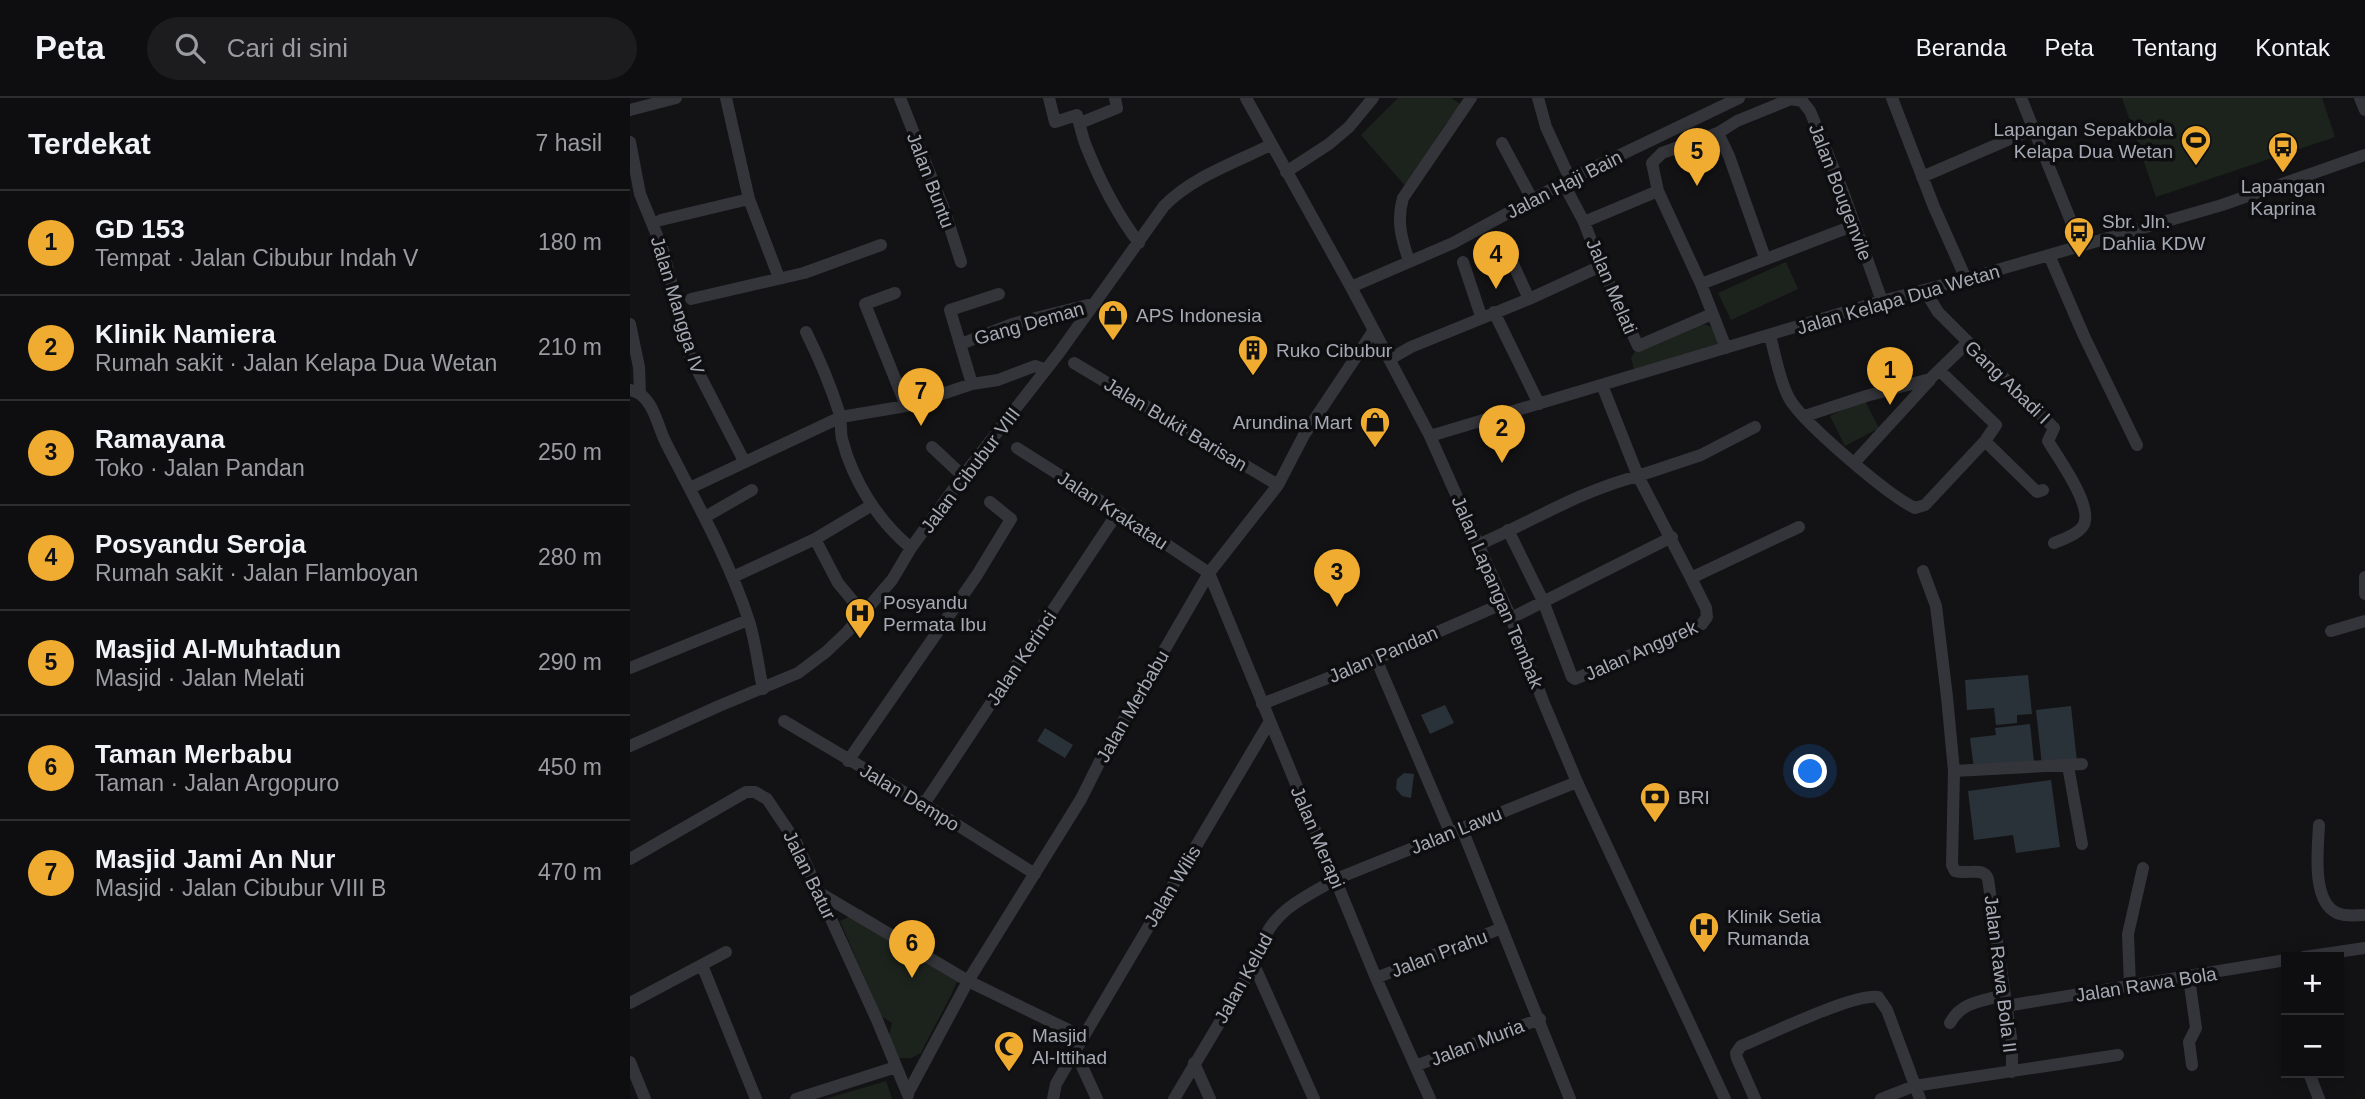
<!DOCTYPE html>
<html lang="id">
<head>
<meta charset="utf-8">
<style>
  body { margin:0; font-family:Arial,sans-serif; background:#1c1c1e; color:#f1f3f6 }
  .controls { position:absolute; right:21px; bottom:21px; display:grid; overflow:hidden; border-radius:0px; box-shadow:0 4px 18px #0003 }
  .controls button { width:63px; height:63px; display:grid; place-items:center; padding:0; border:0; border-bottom:2px solid #2e2e30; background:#0e0e10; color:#f1f3f6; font:35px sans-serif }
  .you { position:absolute; left:1181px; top:674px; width:24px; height:24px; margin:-18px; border:5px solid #fff; border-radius:50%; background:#1a73e8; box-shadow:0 0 0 10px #1a73e833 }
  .badge { display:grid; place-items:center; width:46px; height:46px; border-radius:50%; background:#f0ac30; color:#111; font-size:23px; font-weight:700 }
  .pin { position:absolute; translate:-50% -58px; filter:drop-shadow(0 2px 4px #0008) }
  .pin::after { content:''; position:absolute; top:37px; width:24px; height:21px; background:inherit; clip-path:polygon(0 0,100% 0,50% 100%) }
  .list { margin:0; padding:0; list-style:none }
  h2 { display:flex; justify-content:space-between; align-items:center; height:91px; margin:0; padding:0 28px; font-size:30px }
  h2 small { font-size:23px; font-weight:400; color:#9b9c9f }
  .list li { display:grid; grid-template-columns:46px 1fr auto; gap:21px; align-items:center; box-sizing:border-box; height:105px; padding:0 28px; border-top:2px solid #2e2e30 }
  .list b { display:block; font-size:26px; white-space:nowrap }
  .list p { margin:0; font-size:23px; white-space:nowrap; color:#9b9c9f }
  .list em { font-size:23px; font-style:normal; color:#9b9c9f }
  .icon { flex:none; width:38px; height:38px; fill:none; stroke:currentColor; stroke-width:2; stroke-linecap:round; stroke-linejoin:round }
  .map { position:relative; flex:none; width:1735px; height:1001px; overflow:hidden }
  header { display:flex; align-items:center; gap:42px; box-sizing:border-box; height:98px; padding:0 35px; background:#0e0e10; border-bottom:2px solid #2e2e30 }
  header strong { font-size:33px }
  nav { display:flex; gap:38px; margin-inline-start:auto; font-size:24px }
  .search { width:490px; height:63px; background:#1c1c1e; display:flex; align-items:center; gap:18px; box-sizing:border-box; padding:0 24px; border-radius:38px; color:#9b9c9f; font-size:26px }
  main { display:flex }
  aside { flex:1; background:#0e0e10 }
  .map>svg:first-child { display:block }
  .green { fill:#1c231c }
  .water { fill:#2a3239 }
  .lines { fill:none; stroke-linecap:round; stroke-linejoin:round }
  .minor { stroke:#34353a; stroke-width:12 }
  .labels { text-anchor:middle; stroke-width:7; stroke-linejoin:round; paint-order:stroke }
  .poi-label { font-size:19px; fill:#a5aab5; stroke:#0e0e10; text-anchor:start }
  .street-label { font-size:19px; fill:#a5aab5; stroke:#0e0e10 }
</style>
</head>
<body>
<header>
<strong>Peta</strong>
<div class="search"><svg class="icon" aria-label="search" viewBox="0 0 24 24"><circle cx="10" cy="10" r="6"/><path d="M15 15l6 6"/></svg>Cari di sini</div>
<nav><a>Beranda</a><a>Peta</a><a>Tentang</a><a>Kontak</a></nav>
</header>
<main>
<aside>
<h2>Terdekat<small>7 hasil</small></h2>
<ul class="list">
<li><span class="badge">1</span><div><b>GD 153</b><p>Tempat · Jalan Cibubur Indah V</p></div><em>180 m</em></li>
<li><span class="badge">2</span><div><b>Klinik Namiera</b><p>Rumah sakit · Jalan Kelapa Dua Wetan</p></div><em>210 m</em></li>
<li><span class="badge">3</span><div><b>Ramayana</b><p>Toko · Jalan Pandan</p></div><em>250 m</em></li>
<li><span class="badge">4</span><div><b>Posyandu Seroja</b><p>Rumah sakit · Jalan Flamboyan</p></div><em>280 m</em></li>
<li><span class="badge">5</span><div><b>Masjid Al-Muhtadun</b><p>Masjid · Jalan Melati</p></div><em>290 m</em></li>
<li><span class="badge">6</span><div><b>Taman Merbabu</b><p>Taman · Jalan Argopuro</p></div><em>450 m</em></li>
<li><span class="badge">7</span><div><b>Masjid Jami An Nur</b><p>Masjid · Jalan Cibubur VIII B</p></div><em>470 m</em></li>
</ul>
</aside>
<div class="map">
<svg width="1735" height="1001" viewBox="0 0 1735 1001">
  <rect width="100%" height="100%" fill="#131315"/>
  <path class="green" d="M768 0H821L832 7 814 28 776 89 731 37Z
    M1492 0H1692L1705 39 1526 99Z
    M1156 164 1168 191 1101 222 1088 195Z
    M1069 226 1077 227 1086 232 1092 247 1004 272 1001 260 1007 250C1030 245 1048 235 1069 226Z
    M1234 301 1249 330 1215 348 1200 318Z
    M230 811 331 873C321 902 304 927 291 955L281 960H269L259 938 262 925 251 918 210 823 228 815Z
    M256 983 262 1001H195Z"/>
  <path class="water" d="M1398 577 1402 616 1387 617V625L1366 627 1364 610 1337 612 1335 582Z
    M815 607 824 625 800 636 791 617Z
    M1441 608 1447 664 1412 667 1406 612Z
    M1400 626 1404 664 1344 671 1340 640 1366 637 1365 630Z
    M415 630 443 647 435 660 407 643Z
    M774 675 784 676 781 700 772 698 766 691 767 681Z
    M1421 682 1430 749 1386 755 1383 737 1344 742 1338 693Z"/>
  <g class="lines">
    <path class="minor" d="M96 0 119 101 149 180
      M270 0 315 114 331 164
      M419 0 425 24 447 17C450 27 452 38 456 48 470 83 486 115 509 145
      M616 0 721 189 800 338 881 520 913 603 947 684 1095 1001
      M908 0 916 29 940 81
      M1262 0 1304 109 1336 181
      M1391 0 1451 148
      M1730 0 1735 12
      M0 12 46 0
      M450 25 487 10 485 0
      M1088 35 1099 58 1135 160
      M0 44 10 96 33 152 60 258 114 363
      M872 45 902 101
      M656 74 699 46 719 29 743 0
      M1292 79 1403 31
      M938 94 954 124 971 168 1008 248 1082 216
      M31 122 119 101
      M954 124 1028 93
      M874 146 899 201
      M1419 157 1454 238 1507 347
      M779 163C772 142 766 123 773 100L841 0
      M833 164 851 218
      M1071 186 1225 127
      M721 189 823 145 940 81 1109 0
      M1297 191V196L1308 214 1424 330 1418 343C1428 360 1465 410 1453 428 1447 437 1433 441 1424 445
      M265 195 235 206 276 308
      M61 201 174 175 251 147
      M864 214 909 306
      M0 226 9 269 10 296
      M176 234C189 260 200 286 209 314 212 323 210 332 212 341 223 383 248 423 281 450
      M1140 238C1146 259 1149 281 1159 300 1172 324 1259 398 1285 410L1295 407 1355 343 1366 327 1310 273
      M331 246 382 226 466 205
      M1096 250 1071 186 1028 93 1022 65 1032 55 1088 35 1107 23 1161 1 1172 3 1180 13 1212 91 1252 203
      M760 261 781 249 899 201 971 168
      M444 265 648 387
      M342 286 320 212 369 196
      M972 287 1008 378 1071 357 1125 329
      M0 292C3 293 7 294 10 296 24 306 28 328 35 343 65 402 98 459 119 523 126 545 128 568 133 591
      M1175 318 1236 298 1300 281 1337 245
      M800 338 1252 203 1336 181 1592 107 1735 57
      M1355 343 1407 394 1413 392
      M302 349 333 378
      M387 350 488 414 579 475 746 880 800 1001
      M1224 365 1300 282
      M60 390 211 319 276 308 342 286 368 282 405 268 416 272
      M75 419 122 392
      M878 432 913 503 942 579 945 581 1072 526 1077 519 1076 510 1061 480
      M185 441 208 485 233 515
      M850 446C905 422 948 394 1008 378L1061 480 1169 429
      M1293 473 1306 508 1317 599 1324 673 1322 767 1325 773C1337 777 1353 768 1358 781L1382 946V974
      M103 479 185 441 242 407
      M1735 479V496
      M881 520 1042 439
      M1701 533 1735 523
      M746 561 820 734
      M0 570 118 522
      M632 606 746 561 874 505
      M154 623 294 706 405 776
      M0 648 89 608 168 575 196 554 217 534 262 482 281 450 333 378 429 255 534 108C562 79 605 65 640 47
      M218 663 347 477 381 421 360 404
      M1438 668 1452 746
      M1324 673 1452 666
      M294 706 488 414
      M1689 727C1688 751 1681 803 1707 815 1716 819 1726 817 1735 817
      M832 731 940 1001
      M0 761 116 694H125L137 701 166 744 247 922 278 997
      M188 794 338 883 453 939
      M1674 859 1735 850
      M72 867 126 1001
      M624 867 684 1001
      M746 880 872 830
      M1559 880 1566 930 1559 944 1562 967
      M1500 889 1498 836 1513 770
      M0 905 96 854
      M1376 908 1656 862
      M1320 925C1331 904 1352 903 1374 897
      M445 953 467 1001
      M0 964 15 1001
      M564 965 580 1001
      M785 968 910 921
      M1679 975 1689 1001
      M278 995 338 883 451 701 470 663 579 475 648 387 674 337 744 232
      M166 1001 266 969
      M423 1001 426 986 445 953 640 623
      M544 1001 624 867C629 858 630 850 634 841 647 810 679 797 706 781L947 684
      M1125 1001 1107 960 1106 955 1111 948C1139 937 1223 895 1248 899L1257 912 1290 1001
      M1251 1001 1284 988 1488 957"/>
  </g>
  <defs>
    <g id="stadium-pin" transform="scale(1.575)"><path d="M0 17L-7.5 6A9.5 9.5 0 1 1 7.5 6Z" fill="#f0ac30" stroke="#0e0e10"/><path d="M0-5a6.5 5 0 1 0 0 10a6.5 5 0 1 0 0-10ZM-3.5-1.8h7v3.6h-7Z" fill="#111"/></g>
    <g id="bus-pin" transform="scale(1.575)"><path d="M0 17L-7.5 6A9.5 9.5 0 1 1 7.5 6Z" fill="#f0ac30" stroke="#0e0e10"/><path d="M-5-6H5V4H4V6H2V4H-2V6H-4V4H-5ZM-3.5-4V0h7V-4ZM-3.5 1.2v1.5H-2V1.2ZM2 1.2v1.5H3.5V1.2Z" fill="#111"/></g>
    <g id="shop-pin" transform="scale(1.575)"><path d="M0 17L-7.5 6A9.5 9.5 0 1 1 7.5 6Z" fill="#f0ac30" stroke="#0e0e10"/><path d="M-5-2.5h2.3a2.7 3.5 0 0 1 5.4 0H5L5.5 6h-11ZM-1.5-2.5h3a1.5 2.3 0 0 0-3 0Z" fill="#111"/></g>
    <g id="building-pin" transform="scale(1.575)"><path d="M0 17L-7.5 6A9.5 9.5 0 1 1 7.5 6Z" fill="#f0ac30" stroke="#0e0e10"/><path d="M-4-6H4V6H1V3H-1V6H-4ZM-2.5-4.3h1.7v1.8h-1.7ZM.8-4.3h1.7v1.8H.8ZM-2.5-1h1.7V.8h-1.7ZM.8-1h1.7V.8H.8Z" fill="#111"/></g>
    <g id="hospital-pin" transform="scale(1.575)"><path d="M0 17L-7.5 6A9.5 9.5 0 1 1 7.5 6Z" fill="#f0ac30" stroke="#0e0e10"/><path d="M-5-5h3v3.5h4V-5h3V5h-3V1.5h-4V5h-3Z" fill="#111"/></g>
    <g id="bank-pin" transform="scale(1.575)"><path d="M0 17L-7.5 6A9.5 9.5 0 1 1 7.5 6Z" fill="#f0ac30" stroke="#0e0e10"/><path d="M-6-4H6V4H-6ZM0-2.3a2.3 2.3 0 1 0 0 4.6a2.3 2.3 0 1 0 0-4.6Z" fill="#111"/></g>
    <g id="mosque-pin" transform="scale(1.575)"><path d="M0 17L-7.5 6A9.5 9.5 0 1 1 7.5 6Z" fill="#f0ac30" stroke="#0e0e10"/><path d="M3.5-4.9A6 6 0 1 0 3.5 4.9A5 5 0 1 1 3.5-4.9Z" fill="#111"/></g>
  </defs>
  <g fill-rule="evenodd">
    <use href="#stadium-pin" x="1566" y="42"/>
    <use href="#bus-pin" x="1653" y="49"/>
    <use href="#bus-pin" x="1449" y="134"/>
    <use href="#shop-pin" x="483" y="217"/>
    <use href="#building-pin" x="623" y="252"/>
    <use href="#shop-pin" x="745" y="324"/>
    <use href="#hospital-pin" x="230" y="515"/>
    <use href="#bank-pin" x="1025" y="699"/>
    <use href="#hospital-pin" x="1074" y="829"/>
    <use href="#mosque-pin" x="379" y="948"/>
  </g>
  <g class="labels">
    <g class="poi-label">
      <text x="1543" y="38" text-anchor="end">Lapangan Sepakbola<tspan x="1543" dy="22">Kelapa Dua Wetan</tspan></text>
      <text x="1653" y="95" text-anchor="middle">Lapangan<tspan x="1653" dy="22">Kaprina</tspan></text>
      <text x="1472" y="130">Sbr. Jln.<tspan x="1472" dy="22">Dahlia KDW</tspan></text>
      <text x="506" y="224">APS Indonesia</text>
      <text x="646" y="259">Ruko Cibubur</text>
      <text x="722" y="331" text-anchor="end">Arundina Mart</text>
      <text x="253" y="511">Posyandu<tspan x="253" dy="22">Permata Ibu</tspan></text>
      <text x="1048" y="706">BRI</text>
      <text x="1097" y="825">Klinik Setia<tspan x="1097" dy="22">Rumanda</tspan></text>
      <text x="402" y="944">Masjid<tspan x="402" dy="22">Al-Ittihad</tspan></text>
    </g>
    <g class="street-label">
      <text transform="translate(301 82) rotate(69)" y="7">Jalan Buntu</text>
      <text transform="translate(934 86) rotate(-27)" y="7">Jalan Haji Bain</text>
      <text transform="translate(1211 94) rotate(69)" y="7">Jalan Bougenvile</text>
      <text transform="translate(982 188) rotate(67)" y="7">Jalan Melati</text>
      <text transform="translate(1268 201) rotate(-16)" y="7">Jalan Kelapa Dua Wetan</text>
      <text transform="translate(48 207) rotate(73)" y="7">Jalan Mangga IV</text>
      <text transform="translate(399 225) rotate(-16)" y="7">Gang Deman</text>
      <text transform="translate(1378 284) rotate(44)" y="7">Gang Abadi I</text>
      <text transform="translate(546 326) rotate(31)" y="7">Jalan Bukit Barisan</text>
      <text transform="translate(340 372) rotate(-53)" y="7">Jalan Cibubur VIII</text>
      <text transform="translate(483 412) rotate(33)" y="7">Jalan Krakatau</text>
      <text transform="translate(868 494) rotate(67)" y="7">Jalan Lapangan Tembak</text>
      <text transform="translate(1011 552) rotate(-24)" y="7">Jalan Anggrek</text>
      <text transform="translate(753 556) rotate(-23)" y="7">Jalan Pandan</text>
      <text transform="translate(391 560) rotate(-56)" y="7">Jalan Kerinci</text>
      <text transform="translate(502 608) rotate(-60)" y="7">Jalan Merbabu</text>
      <text transform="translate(280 699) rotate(31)" y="7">Jalan Dempo</text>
      <text transform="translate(826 732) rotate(-22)" y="7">Jalan Lawu</text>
      <text transform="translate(688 739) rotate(67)" y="7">Jalan Merapi</text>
      <text transform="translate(180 777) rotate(64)" y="7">Jalan Batur</text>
      <text transform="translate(542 788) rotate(-59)" y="7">Jalan Wilis</text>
      <text transform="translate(809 855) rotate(-21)" y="7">Jalan Prahu</text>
      <text transform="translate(1371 876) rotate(83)" y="7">Jalan Rawa Bola II</text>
      <text transform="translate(613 880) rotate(-61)" y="7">Jalan Kelud</text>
      <text transform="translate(1516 886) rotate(-9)" y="7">Jalan Rawa Bola</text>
      <text transform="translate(847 944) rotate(-21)" y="7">Jalan Muria</text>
    </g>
  </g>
</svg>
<div class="controls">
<button>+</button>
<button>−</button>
</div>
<div class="you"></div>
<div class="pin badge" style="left:1260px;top:307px">1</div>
<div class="pin badge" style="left:872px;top:365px">2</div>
<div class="pin badge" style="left:707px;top:509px">3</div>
<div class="pin badge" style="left:866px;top:191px">4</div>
<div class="pin badge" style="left:1067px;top:88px">5</div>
<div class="pin badge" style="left:282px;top:880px">6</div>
<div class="pin badge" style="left:291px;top:328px">7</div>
</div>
</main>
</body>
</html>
